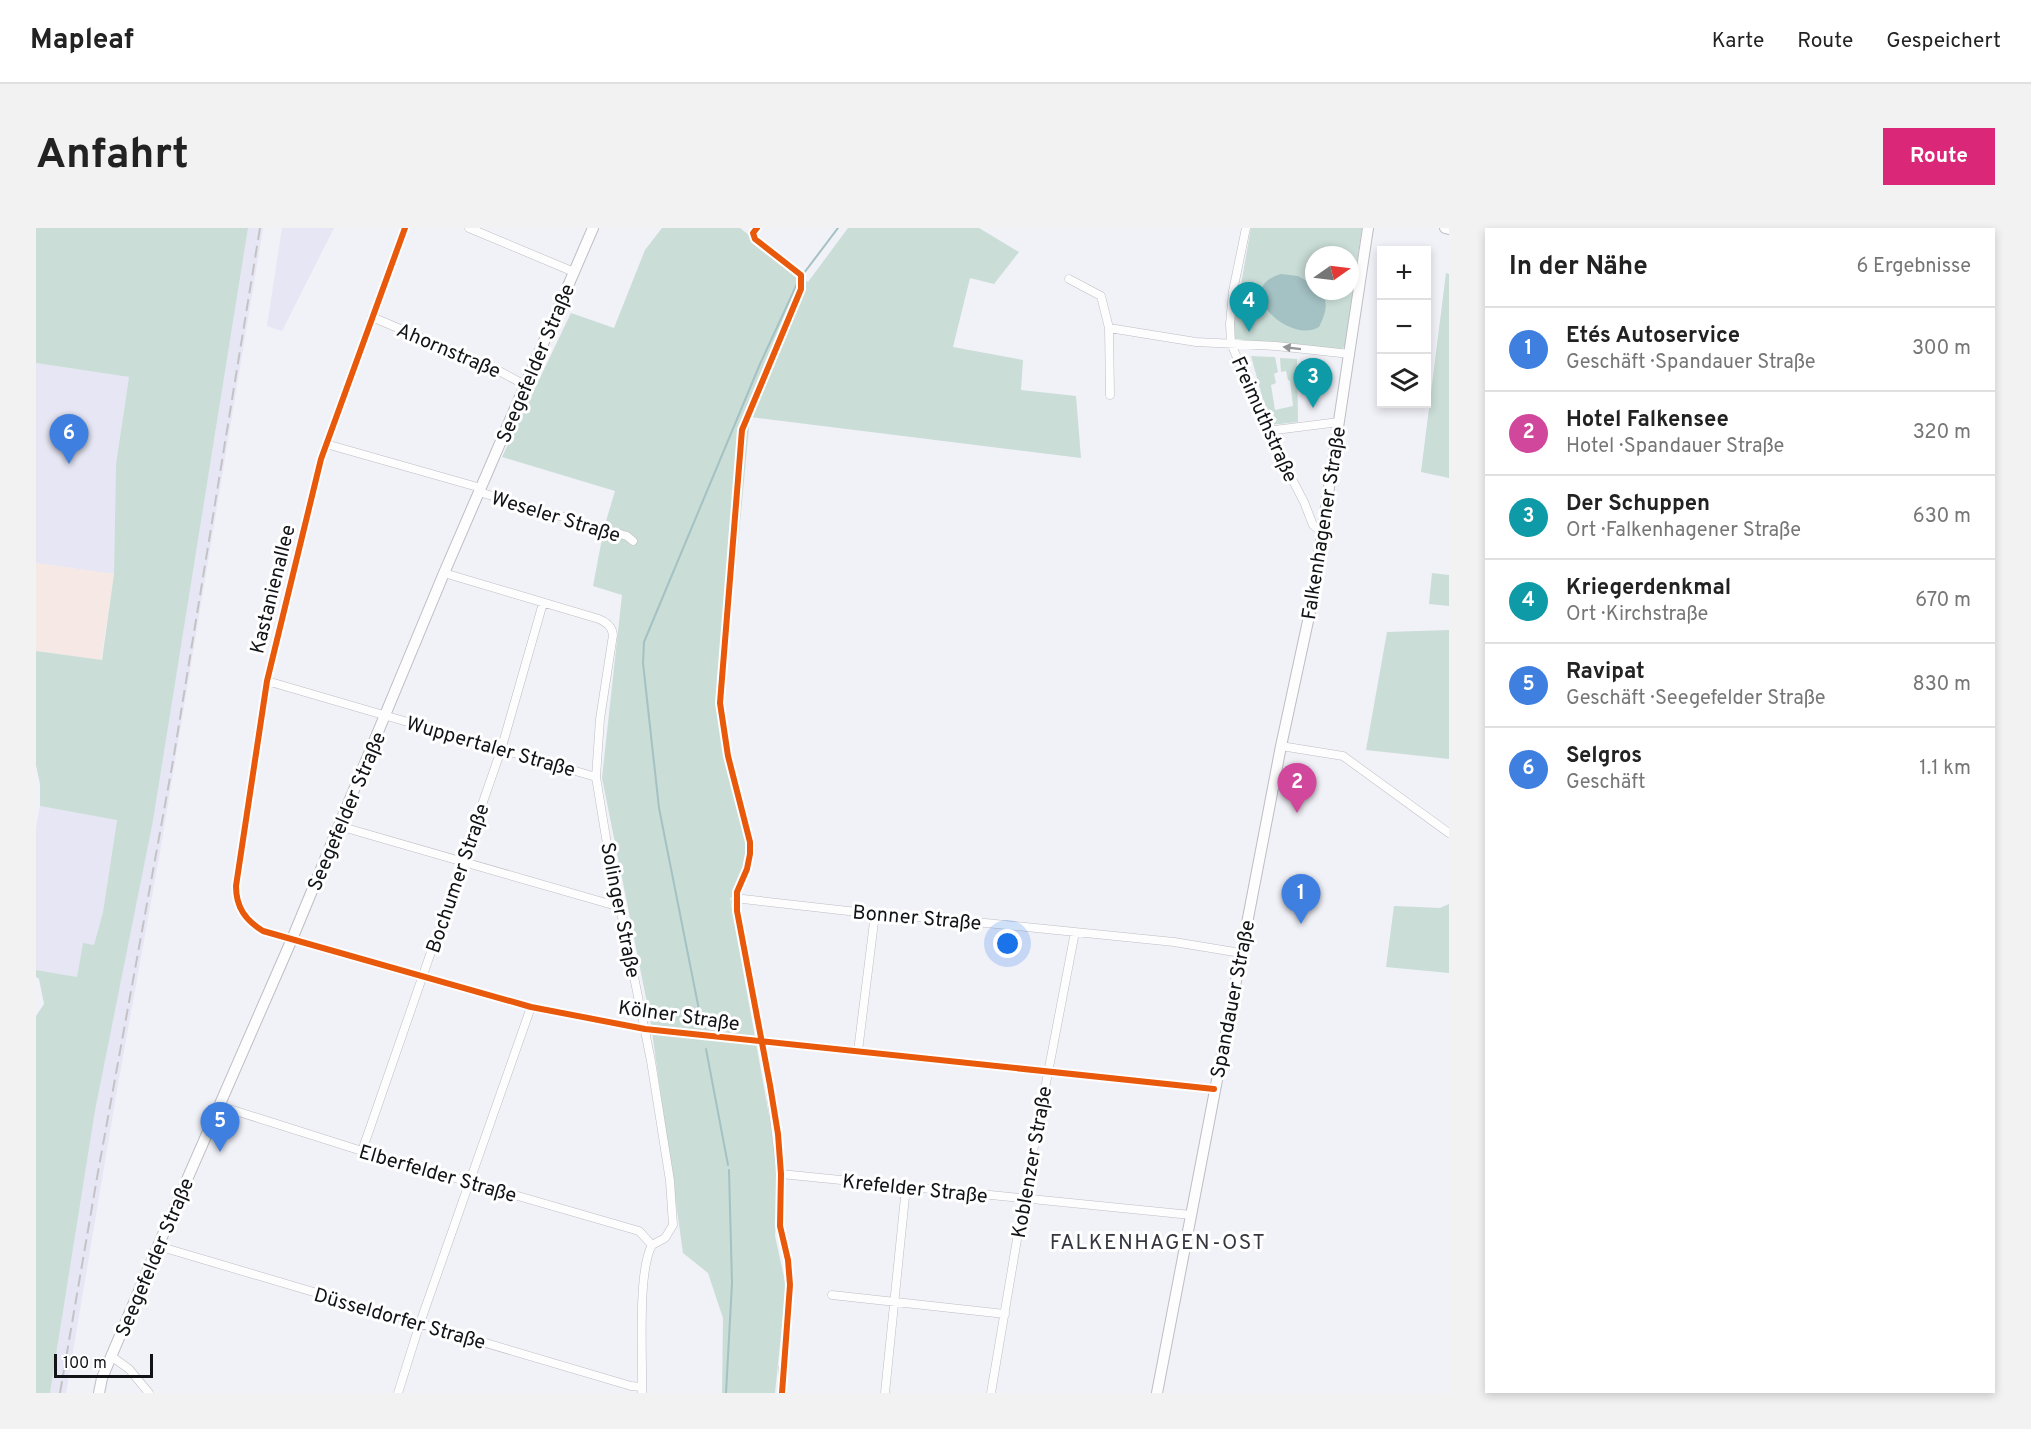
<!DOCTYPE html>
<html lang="de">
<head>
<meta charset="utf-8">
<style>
  body { margin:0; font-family:Overpass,sans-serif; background:#f2f2f2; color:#222 }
  .controls { position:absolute; right:18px; top:18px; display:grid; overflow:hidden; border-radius:0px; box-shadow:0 3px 9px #0003 }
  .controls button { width:54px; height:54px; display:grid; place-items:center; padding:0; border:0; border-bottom:2px solid #e0e0e0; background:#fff; color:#222; font:30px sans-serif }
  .compass { position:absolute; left:1269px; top:18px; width:54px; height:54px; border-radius:50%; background:#fff; box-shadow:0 3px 9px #0003; rotate:76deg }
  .scale { position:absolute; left:18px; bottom:15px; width:99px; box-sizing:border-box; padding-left:6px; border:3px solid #121317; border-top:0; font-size:16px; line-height:21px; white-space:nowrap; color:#121317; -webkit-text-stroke:4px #fff; paint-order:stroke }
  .you { position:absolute; left:972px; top:716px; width:21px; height:21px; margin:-15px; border:4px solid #fff; border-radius:50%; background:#1a73e8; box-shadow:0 0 0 9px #1a73e833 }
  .badge { display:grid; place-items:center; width:39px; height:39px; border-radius:50%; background:#db2777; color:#fff; font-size:20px; font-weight:700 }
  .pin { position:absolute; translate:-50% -50px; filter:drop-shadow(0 2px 3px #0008) }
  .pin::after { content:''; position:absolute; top:32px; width:21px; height:18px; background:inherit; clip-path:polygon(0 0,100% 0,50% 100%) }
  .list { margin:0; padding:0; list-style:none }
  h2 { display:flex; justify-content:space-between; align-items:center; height:78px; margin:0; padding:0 24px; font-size:26px }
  h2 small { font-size:20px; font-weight:400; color:#767676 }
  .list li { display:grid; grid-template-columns:39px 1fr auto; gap:18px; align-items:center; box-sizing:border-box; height:84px; padding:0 24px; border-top:2px solid #e0e0e0 }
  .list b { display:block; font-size:22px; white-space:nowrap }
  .list p { margin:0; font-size:20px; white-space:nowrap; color:#767676 }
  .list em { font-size:20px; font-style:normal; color:#767676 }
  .icon { flex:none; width:33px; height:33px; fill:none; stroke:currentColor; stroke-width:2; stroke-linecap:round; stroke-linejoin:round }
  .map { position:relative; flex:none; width:1413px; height:1165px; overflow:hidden; border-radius:0px }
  header { display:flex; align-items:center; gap:36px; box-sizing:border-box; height:84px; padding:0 30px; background:#fff; border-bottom:2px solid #e0e0e0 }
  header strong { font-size:28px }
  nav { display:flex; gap:33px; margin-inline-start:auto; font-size:21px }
  .intro { display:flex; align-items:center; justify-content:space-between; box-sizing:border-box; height:144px; padding:0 36px }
  h1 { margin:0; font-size:42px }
  .button { padding:15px 27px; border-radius:0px; background:#db2777; color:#fff; font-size:21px; font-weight:700 }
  main { display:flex; gap:36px; padding:0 36px }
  aside { flex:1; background:#fff; border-radius:0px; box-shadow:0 3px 9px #0003 }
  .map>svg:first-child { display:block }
  .built { fill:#e6e6f4 }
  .industrial { fill:#f5e8e5 }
  .green { fill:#caddd7; fill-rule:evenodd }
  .water { fill:#a4c1c3 }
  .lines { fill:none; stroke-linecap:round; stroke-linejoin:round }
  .stream { stroke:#a4c1c3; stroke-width:2 }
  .street-casing { stroke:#bdbdc3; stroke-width:9 }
  .secondary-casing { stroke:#bdbdc3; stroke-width:12 }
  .street { stroke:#fdfdfe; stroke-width:8 }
  .secondary { stroke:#fdfdfe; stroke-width:10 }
  .rail { stroke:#c3c3c5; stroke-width:2; stroke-dasharray:12 6; stroke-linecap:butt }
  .cycleway-casing { stroke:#fff; stroke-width:10 }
  .cycleway { stroke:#e8590c; stroke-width:6 }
  .oneway { fill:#939496 }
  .labels { text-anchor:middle; stroke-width:6; stroke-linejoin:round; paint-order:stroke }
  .street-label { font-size:20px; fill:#121317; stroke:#fff }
  .neighbourhood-label { font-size:21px; letter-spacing:1.5px; fill:#363640; stroke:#fff }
</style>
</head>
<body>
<header>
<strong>Mapleaf</strong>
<nav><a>Karte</a><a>Route</a><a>Gespeichert</a></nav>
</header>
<div class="intro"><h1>Anfahrt</h1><a class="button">Route</a></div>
<main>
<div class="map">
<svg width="1413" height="1165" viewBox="0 0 1413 1165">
  <rect width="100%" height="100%" fill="#f1f1f8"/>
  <path class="built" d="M212 0H227L124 624 81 862 30 1165H14L59 883 117 593Z
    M246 0H298L246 103 231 98Z
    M0 135 93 149 80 236 78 346 0 335Z
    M4 578 81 591 67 684 58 717 47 716 41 749 0 742V600Z"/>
  <path class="industrial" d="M0 335 78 346 65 432 0 423Z"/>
  <path class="green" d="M0 0H212L117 593 59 883 14 1165H0V788L8 776 3 751 0 749V742L41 749 47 715 58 717 67 684 81 592 4 578V556L0 537V423L66 432 78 346 80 236 93 149 0 135Z
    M626 0H704L772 54 812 0H943L983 24 958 56 934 50 917 119 987 132 985 162 1040 168 1045 230 714 189 687 475 689 504 716 614 717 634 702 668 694 670 743 943 739 1008 750 1058 739 1165H686L687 1090 672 1045 647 1025 614 790 566 550 586 367 557 358 568 300 579 263 466 229 535 85 578 100 609 22Z
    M1215 0H1326L1309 118 1305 122 1199 111 1197 102ZM1278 27H1314V63H1278Z
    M1410 45 1413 46V250L1385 244Z
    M1215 128 1239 129 1242 144 1238 146 1240 155 1235 157 1239 182 1257 178 1254 153 1252 152 1250 143 1245 144 1244 130 1261 131 1262 194 1234 197Z
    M1396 345 1413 347V378L1393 376Z
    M1413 402V531L1330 522 1351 404Z
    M1413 676V745L1350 739 1358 678 1404 680Z"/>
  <path class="water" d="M1245 46 1262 48 1278 57V63H1284C1294 74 1289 87 1283 99 1254 117 1193 61 1245 46Z"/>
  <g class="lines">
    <path class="stream" d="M768 45 802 0
      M666 797 623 580 607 435 608 414 724 136 761 56
      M670 821 692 937
      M690 1165 696 1055 693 942"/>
    <g class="street-casing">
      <path id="street" d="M369 0 285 231 231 453 200 658C200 679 209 692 227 703L495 779 609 801 1178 861
        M433 0 538 44
        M1210 0 1197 63 1194 96 1195 115 1231 203 1268 274 1277 297 1286 304
        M717 5 721 0
        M1033 51 1065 68 1073 100 1074 167
        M336 89 465 144 489 157
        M1073 100 1160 114 1240 118 1314 126
        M1231 203 1303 194
        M290 216 445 260
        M443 264 591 308 597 313
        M408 345 563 391C571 395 576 398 577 407L564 491 560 549 570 610 615 833 634 953 637 997 629 1010 616 1017
        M231 453 560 549
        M1245 518 1307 528 1413 605
        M303 598 584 679
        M822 823 839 686
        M184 878 326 923 603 1003 616 1017
        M326 923 465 522 507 375
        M1155 987 745 946 734 857 701 683 700 673 707 671 839 686 920 692 1138 714 1205 725
        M122 1018 595 1158 606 1159
        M796 1067 969 1086
        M75 1128 93 1141 113 1165
        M362 1165 384 1095 495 779
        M606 1165C607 1131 601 1044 616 1017
        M746 1165 747 1139
        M849 1165 870 959
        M955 1165 988 970 1039 704"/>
    </g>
    <g class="secondary-casing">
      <path id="secondary" d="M1409 0 1413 1
        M63 1165 66 1150 122 1018 256 711 408 345 557 0
        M1121 1165 1245 518 1275 379 1332 0"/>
    </g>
    <use href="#street" class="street"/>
    <use href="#secondary" class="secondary"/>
    <path class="rail" d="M24 1165 62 944 137 533 224 0"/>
    <g class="cycleway-casing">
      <path id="cycleway" d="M369 0 285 231 231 453 200 658C200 679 209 692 227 703L495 779 609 801 1178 861
        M721 0 717 5 719 11 765 47V61L706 202 684 475 692 528 714 614V626L711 641 701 664V683L734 857 742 906 745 946 744 998 752 1032 754 1057 746 1165"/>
    </g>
    <use href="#cycleway" class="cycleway"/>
  </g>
  <defs><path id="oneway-solid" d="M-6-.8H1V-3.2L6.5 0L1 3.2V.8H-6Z" transform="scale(1.5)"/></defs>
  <use class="oneway" href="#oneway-solid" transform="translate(1256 120) rotate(-173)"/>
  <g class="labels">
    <g class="street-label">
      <text transform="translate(413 122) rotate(23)" y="7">Ahornstraße</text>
      <text transform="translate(499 135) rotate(-67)" y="7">Seegefelder Straße</text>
      <text transform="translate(1229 191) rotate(66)" y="7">Freimuthstraße</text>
      <text transform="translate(520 288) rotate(17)" y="7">Weseler Straße</text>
      <text transform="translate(1287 295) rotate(-81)" y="7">Falkenhagener Straße</text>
      <text transform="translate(236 361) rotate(-76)" y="7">Kastanienallee</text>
      <text transform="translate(455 518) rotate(16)" y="7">Wuppertaler Straße</text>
      <text transform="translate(310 583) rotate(-67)" y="7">Seegefelder Straße</text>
      <text transform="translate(421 650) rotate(-71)" y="7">Bochumer Straße</text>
      <text transform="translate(585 682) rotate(79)" y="7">Solinger Straße</text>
      <text transform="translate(881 689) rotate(5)" y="7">Bonner Straße</text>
      <text transform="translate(1196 771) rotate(-79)" y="7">Spandauer Straße</text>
      <text transform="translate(643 787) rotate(8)" y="7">Kölner Straße</text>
      <text transform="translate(995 934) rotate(-80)" y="7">Koblenzer Straße</text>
      <text transform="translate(402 945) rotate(16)" y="7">Elberfelder Straße</text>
      <text transform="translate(879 960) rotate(6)" y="7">Krefelder Straße</text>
      <text transform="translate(118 1029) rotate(-67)" y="7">Seegefelder Straße</text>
      <text transform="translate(364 1090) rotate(16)" y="7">Düsseldorfer Straße</text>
    </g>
    <g class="neighbourhood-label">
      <text x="1122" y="1021">FALKENHAGEN-OST</text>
    </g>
  </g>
</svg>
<div class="controls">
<button>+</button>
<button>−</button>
<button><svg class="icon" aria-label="layers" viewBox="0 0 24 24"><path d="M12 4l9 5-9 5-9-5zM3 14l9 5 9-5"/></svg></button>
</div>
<svg class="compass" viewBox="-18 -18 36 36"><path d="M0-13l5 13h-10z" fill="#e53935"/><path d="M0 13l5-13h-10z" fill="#767676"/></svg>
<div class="scale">100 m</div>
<div class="you"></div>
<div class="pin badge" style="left:1265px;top:696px;background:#3f7fe0">1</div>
<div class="pin badge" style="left:1261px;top:585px;background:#d1479c">2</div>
<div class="pin badge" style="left:1277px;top:180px;background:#0f9aa8">3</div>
<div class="pin badge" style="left:1213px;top:104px;background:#0f9aa8">4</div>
<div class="pin badge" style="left:184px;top:924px;background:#3f7fe0">5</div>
<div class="pin badge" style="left:33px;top:236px;background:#3f7fe0">6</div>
</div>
<aside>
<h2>In der Nähe<small>6 Ergebnisse</small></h2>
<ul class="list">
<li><span class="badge" style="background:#3f7fe0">1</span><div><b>Ete´s Autoservice</b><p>Geschäft · Spandauer Straße</p></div><em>300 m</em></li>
<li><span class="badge" style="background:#d1479c">2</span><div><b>Hotel Falkensee</b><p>Hotel · Spandauer Straße</p></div><em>320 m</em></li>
<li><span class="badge" style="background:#0f9aa8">3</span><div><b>Der Schuppen</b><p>Ort · Falkenhagener Straße</p></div><em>630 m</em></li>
<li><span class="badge" style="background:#0f9aa8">4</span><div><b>Kriegerdenkmal</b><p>Ort · Kirchstraße</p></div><em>670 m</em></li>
<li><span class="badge" style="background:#3f7fe0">5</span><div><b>Ravipat</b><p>Geschäft · Seegefelder Straße</p></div><em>830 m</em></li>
<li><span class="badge" style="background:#3f7fe0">6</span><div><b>Selgros</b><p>Geschäft</p></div><em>1.1 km</em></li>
</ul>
</aside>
</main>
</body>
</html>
